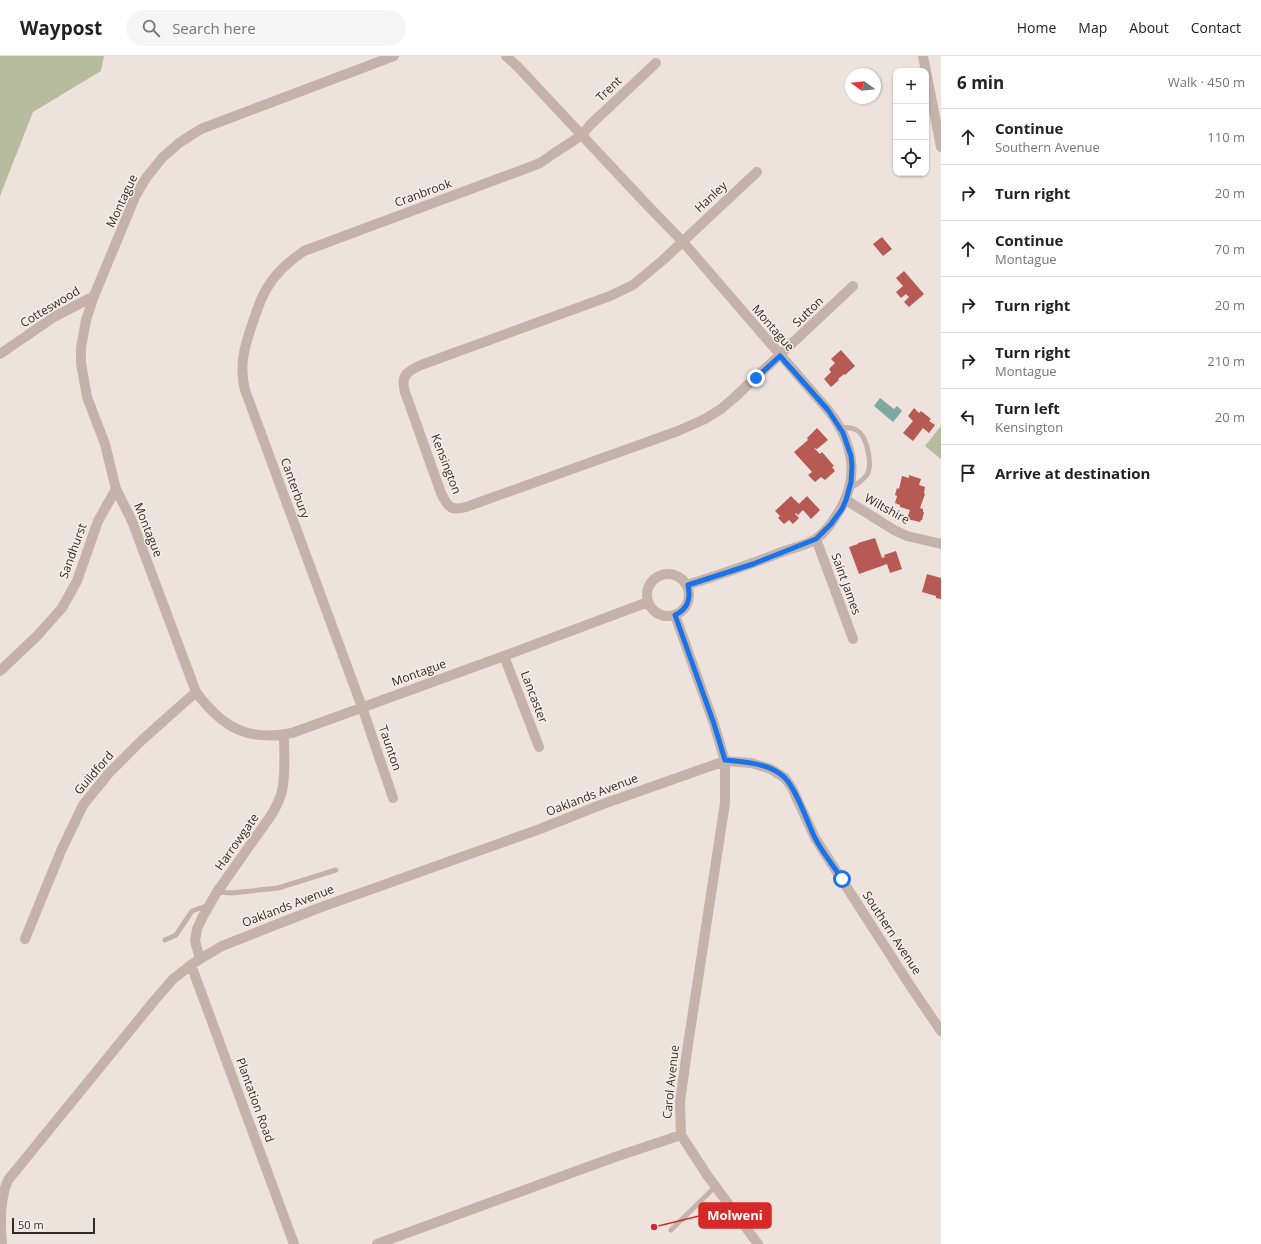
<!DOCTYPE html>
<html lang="en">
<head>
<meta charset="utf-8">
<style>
  body { margin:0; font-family:"Open Sans",sans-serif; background:#f6f6f6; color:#222 }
  .controls { position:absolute; right:12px; top:12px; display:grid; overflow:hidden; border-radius:8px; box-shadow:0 1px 3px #0004 }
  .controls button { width:36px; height:36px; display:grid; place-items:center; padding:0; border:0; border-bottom:1px solid #e0e0e0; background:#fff; color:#222; font:20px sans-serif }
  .compass { position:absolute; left:845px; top:12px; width:36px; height:36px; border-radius:50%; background:#fff; box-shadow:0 1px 3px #0004; rotate:285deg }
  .scale { position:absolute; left:12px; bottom:10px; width:83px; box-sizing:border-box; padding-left:4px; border:2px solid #332a28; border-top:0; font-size:11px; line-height:14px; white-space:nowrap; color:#332a28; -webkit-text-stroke:3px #f7eee8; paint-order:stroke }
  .stop { position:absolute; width:12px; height:12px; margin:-9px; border:3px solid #1a73e8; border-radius:50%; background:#fff }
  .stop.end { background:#1a73e8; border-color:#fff; box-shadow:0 1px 4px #0008 }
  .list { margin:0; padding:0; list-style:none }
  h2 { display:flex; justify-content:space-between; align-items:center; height:52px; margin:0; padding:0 16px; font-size:17px }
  h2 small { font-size:13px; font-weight:400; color:#767676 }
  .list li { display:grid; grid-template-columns:26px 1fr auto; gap:12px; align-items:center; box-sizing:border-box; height:56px; padding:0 16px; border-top:1px solid #e0e0e0 }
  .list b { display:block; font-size:15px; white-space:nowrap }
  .list p { margin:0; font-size:13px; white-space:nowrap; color:#767676 }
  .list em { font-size:13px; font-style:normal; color:#767676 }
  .icon { flex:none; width:22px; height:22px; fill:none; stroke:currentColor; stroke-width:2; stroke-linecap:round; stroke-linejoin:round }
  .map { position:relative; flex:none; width:941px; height:1188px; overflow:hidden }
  header { display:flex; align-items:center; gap:24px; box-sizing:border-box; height:56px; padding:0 20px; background:#fff; border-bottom:1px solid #e0e0e0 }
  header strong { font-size:19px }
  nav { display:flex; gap:22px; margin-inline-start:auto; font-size:14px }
  .search { width:280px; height:36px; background:#f6f6f6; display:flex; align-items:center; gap:10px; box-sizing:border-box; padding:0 14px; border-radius:22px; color:#767676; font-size:15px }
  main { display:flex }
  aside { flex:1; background:#fff }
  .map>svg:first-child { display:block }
  .green { fill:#b7bc9e }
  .water { fill:#7fa8a2 }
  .building { fill:#b65a53 }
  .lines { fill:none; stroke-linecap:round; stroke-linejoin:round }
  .lane { stroke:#c5b2aa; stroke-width:5 }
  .street { stroke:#c5b2aa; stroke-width:10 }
  .route { stroke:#1a73e8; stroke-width:5 }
  .labels { text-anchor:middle; stroke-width:3; stroke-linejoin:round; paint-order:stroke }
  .street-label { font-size:12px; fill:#332a28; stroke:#f7eee8 }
  .leader { fill:none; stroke:#d62828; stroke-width:1.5 }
  .callout-dot { fill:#d62828; stroke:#f7eee8; stroke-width:1.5 }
  .callout { fill:#d62828; stroke:#d62828; stroke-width:1.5 }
  .callout-label { font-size:13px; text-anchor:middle; font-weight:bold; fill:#fff }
</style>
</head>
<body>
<header>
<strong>Waypost</strong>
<div class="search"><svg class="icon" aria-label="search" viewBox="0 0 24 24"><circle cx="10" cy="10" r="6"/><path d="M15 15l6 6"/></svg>Search here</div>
<nav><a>Home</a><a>Map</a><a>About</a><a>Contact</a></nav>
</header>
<main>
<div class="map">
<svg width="941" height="1188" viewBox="0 0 941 1188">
  <rect width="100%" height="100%" fill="#eee3dc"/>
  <path class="green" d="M0 0H104L101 15 33 56 0 140Z
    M940 371 941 372V403L925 390Z"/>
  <path class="water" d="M880 342 894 353 897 350 902 355 893 366 874 350Z"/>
  <path class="building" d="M882 181 892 193 883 200 873 188Z
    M904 215 924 238 909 251 904 246 909 241 906 238 901 242 896 236 903 230 896 222Z
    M841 294 855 310 845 319 844 318 838 323 839 324 831 331 824 323 831 316 829 313 835 307 831 303Z
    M914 352 919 357 921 355 931 363 929 365 935 369 929 377 923 372 913 385 903 377 913 365 908 360Z
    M817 372 828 384 817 393 814 392 820 398 822 396 834 410 832 411 835 415 825 424 821 421 815 426 808 419 812 416 794 396 808 384 807 382Z
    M909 419 921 423 919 429 925 431 924 437 925 438 920 452 923 453V456H924L922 464H921L920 466 907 463 910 454 900 451V449L895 447 897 440 895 439 897 432 899 433 902 420 909 422Z
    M791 440 799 448 807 440 820 454 811 463 803 454 798 459 796 457 795 458 799 462 793 468 789 464 784 468 778 462 780 460 775 455Z
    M875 482 882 502 885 501 884 499 896 495 902 513 890 517 887 508 859 518 849 491 858 488V487Z
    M927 518 941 522V543L936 542V540L922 536Z"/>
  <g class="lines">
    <path class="lane" d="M840 372C847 371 852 371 858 375 867 381 872 407 868 417 864 424 856 429 849 433
      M217 836 232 837 278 832 336 814
      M165 884 176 879 192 855 209 849
      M671 1174 716 1130"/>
    <path class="street" d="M394 0 201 73 179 87 162 102 146 122 135 141 94 240 86 264 81 292V307L87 341 105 388 116 433 132 465 196 636C222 671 247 686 292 677L504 600 648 546
      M506 0 518 11 649 151 683 186 828 354C854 387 861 424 836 460 831 468 824 477 816 483 807 489 793 492 782 496 751 508 719 519 687 529
      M923 0 941 91
      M757 116 663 204 633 229 610 240 421 309C408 315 400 319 405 336L441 437C447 449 450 456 466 451L678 375 705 363 721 353 735 341 853 230
      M0 298 54 261 94 240
      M846 444 894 474 907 480 941 488
      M816 483 853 583
      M647 539a21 21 0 1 1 42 0a21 21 0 1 1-42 0Z
      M504 600 539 691
      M0 615 37 580 62 552 77 525 98 465 116 433
      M393 742 362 651 245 334C238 307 246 286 255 260 258 251 262 240 267 232 275 218 291 204 304 195L522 114 540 107 553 98 582 79 590 69 656 7
      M25 883 61 795 83 749 109 717 142 684 196 636
      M200 903 195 885 197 873 202 862 217 836 272 758C276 751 280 743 282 735 286 717 284 697 284 679
      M191 909 294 1188
      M681 1079 707 1119 758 1188
      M2 1188C0 1167 0 1142 8 1124L154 945 173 923 191 909 200 903 222 890 316 853 540 773 603 748 725 705 751 707 771 713 785 722 792 732 815 782 911 931 941 975
      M377 1188 615 1101 681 1079 680 1046 687 995 725 747V705L714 668 675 559"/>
  </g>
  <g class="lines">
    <path class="route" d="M756 322 780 300 828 354 843 377 851 400 852 410 851 426 846 444 842 453 831 468 816 483 753 508 688 529C691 543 688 553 675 559L714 668 725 704C745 706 770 707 785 722 796 733 807 765 814 780 821 795 833 809 842 823"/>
  </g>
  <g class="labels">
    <g class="street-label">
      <text transform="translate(609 33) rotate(-44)" y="4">Trent</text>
      <text transform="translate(423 137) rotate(-20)" y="4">Cranbrook</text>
      <text transform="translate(711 141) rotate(-43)" y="4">Hanley</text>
      <text transform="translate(122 145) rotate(-65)" y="4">Montague</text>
      <text transform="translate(50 251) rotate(-31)" y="4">Cotteswood</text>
      <text transform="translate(808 256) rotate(-44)" y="4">Sutton</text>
      <text transform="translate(773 272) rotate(49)" y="4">Montague</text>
      <text transform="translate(446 408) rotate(69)" y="4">Kensington</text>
      <text transform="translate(295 432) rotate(70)" y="4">Canterbury</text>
      <text transform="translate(887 453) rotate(29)" y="4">Wiltshire</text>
      <text transform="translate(148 474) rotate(68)" y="4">Montague</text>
      <text transform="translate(73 495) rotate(-70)" y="4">Sandhurst</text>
      <text transform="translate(846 528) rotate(70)" y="4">Saint James</text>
      <text transform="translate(419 617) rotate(-20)" y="4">Montague</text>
      <text transform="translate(534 641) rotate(69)" y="4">Lancaster</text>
      <text transform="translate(390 692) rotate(71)" y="4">Taunton</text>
      <text transform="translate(94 717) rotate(-49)" y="4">Guildford</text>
      <text transform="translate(592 739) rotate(-21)" y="4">Oaklands Avenue</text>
      <text transform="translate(237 786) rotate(-55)" y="4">Harrowgate</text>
      <text transform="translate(288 850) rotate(-21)" y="4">Oaklands Avenue</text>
      <text transform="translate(892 877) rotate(57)" y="4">Southern Avenue</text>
      <text transform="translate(671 1026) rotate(-84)" y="4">Carol Avenue</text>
      <text transform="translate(255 1044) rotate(70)" y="4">Plantation Road</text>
    </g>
  </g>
  <path class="leader" d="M654 1171L699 1160"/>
  <circle class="callout-dot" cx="654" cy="1171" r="4"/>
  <rect class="callout" x="699" y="1147" width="72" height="25" rx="4"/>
  <g class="callout-label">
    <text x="735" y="1164">Molweni</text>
  </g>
</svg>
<div class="controls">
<button>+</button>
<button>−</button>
<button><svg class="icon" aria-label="locate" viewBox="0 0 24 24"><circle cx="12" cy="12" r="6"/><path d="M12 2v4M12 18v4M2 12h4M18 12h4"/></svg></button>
</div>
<svg class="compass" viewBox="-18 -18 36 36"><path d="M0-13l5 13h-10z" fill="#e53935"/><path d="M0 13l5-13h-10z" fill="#767676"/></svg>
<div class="scale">50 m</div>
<div class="stop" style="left:842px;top:823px"></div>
<div class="stop end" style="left:756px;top:322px"></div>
</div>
<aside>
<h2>6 min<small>Walk · 450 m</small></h2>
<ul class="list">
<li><svg class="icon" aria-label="ahead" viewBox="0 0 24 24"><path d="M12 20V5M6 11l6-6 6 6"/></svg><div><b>Continue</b><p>Southern Avenue</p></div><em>110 m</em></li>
<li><svg class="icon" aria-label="right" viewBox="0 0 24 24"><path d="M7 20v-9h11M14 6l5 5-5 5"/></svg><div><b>Turn right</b></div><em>20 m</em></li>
<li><svg class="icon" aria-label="ahead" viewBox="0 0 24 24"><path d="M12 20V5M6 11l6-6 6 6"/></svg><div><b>Continue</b><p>Montague</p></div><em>70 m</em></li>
<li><svg class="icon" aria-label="right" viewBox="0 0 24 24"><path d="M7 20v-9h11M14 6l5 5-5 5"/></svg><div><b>Turn right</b></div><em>20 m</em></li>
<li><svg class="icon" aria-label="right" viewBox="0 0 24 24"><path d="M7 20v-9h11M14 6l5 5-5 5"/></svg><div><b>Turn right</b><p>Montague</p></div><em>210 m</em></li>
<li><svg class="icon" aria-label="left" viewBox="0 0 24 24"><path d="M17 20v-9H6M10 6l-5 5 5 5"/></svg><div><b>Turn left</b><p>Kensington</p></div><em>20 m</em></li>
<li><svg class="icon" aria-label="arrive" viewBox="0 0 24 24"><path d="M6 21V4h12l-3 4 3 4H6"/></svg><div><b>Arrive at destination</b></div></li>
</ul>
</aside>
</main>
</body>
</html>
